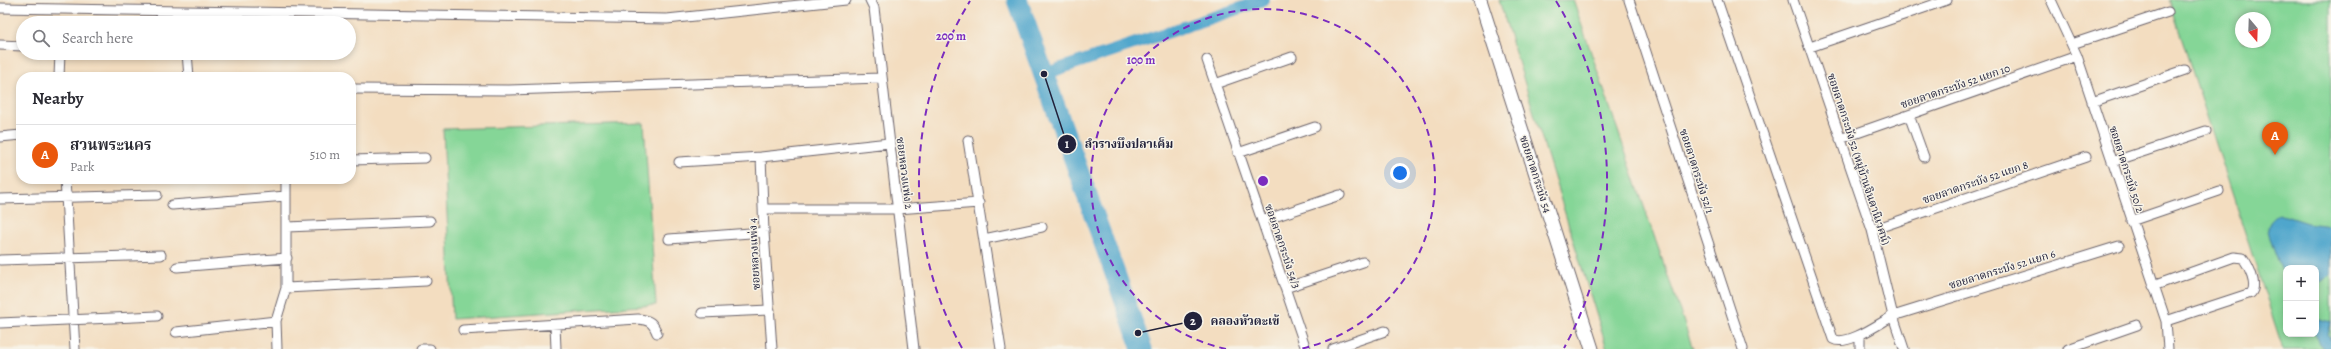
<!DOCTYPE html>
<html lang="en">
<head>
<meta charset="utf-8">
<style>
  body { margin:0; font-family:Alegreya,"Noto Serif Thai",serif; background:#f7f7f7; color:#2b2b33 }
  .controls { position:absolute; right:12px; bottom:12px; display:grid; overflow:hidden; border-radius:8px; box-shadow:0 2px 6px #0003 }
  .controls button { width:36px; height:36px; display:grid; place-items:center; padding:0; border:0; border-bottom:1px solid #e1e1e2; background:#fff; color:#2b2b33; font:20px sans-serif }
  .compass { position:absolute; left:2235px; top:12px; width:36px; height:36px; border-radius:50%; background:#fff; box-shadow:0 2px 6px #0003; rotate:161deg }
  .you { position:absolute; left:1400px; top:173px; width:14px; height:14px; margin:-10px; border:3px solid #fff; border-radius:50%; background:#1a73e8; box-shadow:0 0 0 6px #1a73e833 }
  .badge { display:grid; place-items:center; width:26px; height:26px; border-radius:50%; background:#ea580c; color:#fff; font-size:13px; font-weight:700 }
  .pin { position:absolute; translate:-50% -33px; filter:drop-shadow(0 1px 2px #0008) }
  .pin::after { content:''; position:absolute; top:21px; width:14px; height:12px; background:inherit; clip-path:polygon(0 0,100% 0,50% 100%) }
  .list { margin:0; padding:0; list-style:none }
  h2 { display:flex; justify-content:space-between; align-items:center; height:52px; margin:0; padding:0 16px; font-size:17px }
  h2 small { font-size:13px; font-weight:400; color:#7c7c81 }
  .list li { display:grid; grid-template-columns:26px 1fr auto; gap:12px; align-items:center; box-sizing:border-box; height:60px; padding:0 16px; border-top:1px solid #e1e1e2 }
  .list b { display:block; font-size:15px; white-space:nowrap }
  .list p { margin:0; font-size:13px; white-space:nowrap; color:#7c7c81 }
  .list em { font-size:13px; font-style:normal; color:#7c7c81 }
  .icon { flex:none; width:22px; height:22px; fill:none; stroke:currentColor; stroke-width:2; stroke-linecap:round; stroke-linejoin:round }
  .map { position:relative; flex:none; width:2331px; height:349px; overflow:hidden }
  .search { position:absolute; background:#fff; box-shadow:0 2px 6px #0003; left:16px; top:16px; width:340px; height:44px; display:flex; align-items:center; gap:10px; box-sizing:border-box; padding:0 14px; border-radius:22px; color:#7c7c81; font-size:15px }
  .panel { position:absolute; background:#fff; box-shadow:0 2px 6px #0003; left:16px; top:72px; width:340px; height:112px; border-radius:16px }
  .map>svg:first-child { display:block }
  .green { fill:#85d697; stroke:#547c69; fill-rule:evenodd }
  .water { fill:#50a6cc; stroke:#396484 }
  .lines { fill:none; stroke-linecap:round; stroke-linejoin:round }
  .canal { stroke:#50a6cc; stroke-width:12 }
  .river { stroke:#50a6cc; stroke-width:21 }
  .street-casing { stroke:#6b636a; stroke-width:11 }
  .secondary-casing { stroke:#6b636a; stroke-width:15 }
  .street { stroke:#fff; stroke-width:9 }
  .secondary { stroke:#fff; stroke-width:13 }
  .ring { fill:none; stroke:#7b2cbf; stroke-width:2; stroke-dasharray:7 5 }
  .labels { text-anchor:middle; stroke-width:3; stroke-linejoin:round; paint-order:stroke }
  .street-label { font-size:11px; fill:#22223b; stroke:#f7f3e8 }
  .centre { fill:#7b2cbf; stroke:#f7f3e8; stroke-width:2 }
  .ring-label { font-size:12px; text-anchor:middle; font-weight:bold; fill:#7b2cbf; stroke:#f7f3e8; stroke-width:3; stroke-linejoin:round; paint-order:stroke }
  .leader { fill:none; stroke:#22223b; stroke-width:1.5 }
  .callout-dot { fill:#22223b; stroke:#f7f3e8; stroke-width:1.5 }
  .mark-label { font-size:12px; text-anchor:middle; font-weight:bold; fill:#fff }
  .callout-label { font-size:12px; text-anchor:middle; font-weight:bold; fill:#22223b; stroke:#f7f3e8; stroke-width:3; stroke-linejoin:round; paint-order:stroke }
</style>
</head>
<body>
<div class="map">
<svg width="2331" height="349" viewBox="0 0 2331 349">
  <rect width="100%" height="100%" fill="#f7f3e8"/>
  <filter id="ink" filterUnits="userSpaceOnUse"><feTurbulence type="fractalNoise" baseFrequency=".025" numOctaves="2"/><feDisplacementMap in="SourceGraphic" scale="8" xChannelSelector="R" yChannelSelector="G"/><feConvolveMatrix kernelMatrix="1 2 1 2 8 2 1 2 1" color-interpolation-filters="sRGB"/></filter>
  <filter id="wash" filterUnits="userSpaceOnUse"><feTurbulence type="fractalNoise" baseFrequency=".012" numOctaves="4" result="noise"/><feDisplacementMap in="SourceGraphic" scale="16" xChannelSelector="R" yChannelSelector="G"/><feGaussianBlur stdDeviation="0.9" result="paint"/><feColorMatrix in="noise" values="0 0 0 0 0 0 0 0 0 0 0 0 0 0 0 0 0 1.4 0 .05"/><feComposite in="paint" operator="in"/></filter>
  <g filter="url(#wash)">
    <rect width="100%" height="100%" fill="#f3ddc0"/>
    <path class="green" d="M1499 0H1573L1693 349H1607Z
      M2169 0H2331V349H2283ZM2241 18H2265V42H2241ZM2286 268H2316V334H2286Z
      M644 123 656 305 452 319 443 129Z"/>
    <path class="water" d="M2279 214 2307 223 2331 226V275L2316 285V268H2286V279C2281 271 2269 239 2268 229 2268 222 2274 218 2279 214Z
      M2319 319 2331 322 2328 335 2331 341V349H2323L2315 334 2316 321Z"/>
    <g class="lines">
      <path class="canal" d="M1044 74 1264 0"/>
      <path class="river" d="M1017 0 1142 349"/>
    </g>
  </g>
  <g filter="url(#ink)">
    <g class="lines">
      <g class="street-casing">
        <path id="street" d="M870 0 874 8 914 349
          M1629 0 1743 349
          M1717 0 1833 339C1847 347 1880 323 1893 316L2119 246
          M1793 0 1872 230 1893 316 1904 349
          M2051 0 2077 56 2166 321 2168 349
          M0 8 667 19 846 0
          M2072 44 2168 12
          M0 45 23 46
          M1810 47 1947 0
          M187 53 189 77
          M1207 60 1306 349
          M59 77 60 53
          M1215 84 1292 57
          M351 89 509 90 881 78
          M2092 102 2185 70
          M1909 115 1924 157
          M0 137 21 135
          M1840 139 2077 56
          M968 140 1001 349
          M1238 153 1315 127
          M761 157 764 232 772 349
          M351 160 425 158
          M679 162 761 157 889 143
          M2112 162 2206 131
          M65 179 75 349
          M0 199 157 195
          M172 205 286 196
          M764 209H897L979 203
          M1262 221 1340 195
          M2131 221 2219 191
          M287 227 430 221
          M1872 230 2086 157
          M669 239 764 232
          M984 239 1042 227
          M0 260 161 255
          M177 267 287 258
          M2153 286 2234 257 2243 258C2249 266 2258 285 2251 293L2166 321
          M286 288 426 281
          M1285 288 1363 262
          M702 313 770 310
          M0 323 157 316
          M555 325 556 349
          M463 330 638 319C650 320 653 323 657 333
          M176 332 276 321
          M277 349 276 321 286 288V179
          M421 349H430
          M1333 349 1385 331
          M1860 349V335
          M2068 349 2137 325"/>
      </g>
      <g class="secondary-casing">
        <path id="secondary" d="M1480 0 1592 349"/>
      </g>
      <use href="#street" class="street"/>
      <use href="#secondary" class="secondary"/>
    </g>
  </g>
  <g class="ring">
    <path d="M1226 349A172 172 0 1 1 1300 349"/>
    <path d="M962 348A344 344 0 0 1 970 1M1556 1A344 344 0 0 1 1564 348"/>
  </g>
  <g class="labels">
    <g class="street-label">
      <text transform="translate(1955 86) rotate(-19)" y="4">ซอยลาดกระบัง 52 แยก 10</text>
      <text transform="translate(1859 159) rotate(72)" y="4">ซอยลาดกระบัง 52 (หมู่บ้านจินดานิเวศน์)</text>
      <text transform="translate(2127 169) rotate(72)" y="4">ซอยลาดกระบัง 50/2</text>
      <text transform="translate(1697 171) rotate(72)" y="4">ซอยลาดกระบัง 52/1</text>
      <text transform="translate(905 173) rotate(83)" y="4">ซอยหลวงแพ่ง 2</text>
      <text transform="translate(1536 174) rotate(72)" y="4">ซอยลาดกระบัง 54</text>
      <text transform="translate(1975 182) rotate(-19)" y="4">ซอยลาดกระบัง 52 แยก 8</text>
      <text transform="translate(1283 246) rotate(71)" y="4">ซอยลาดกระบัง 54/3</text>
      <text transform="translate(754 254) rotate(-93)" y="4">ซอยหลวงแพ่ง 4</text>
      <text transform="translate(2002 269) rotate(-17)" y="4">ซอยลาดกระบัง 52 แยก 6</text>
    </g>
  </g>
  <circle cx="1263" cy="181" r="6" class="centre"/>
  <g class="ring-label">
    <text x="951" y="40">200 m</text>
    <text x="1141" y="64">100 m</text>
  </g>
  <path class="leader" d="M1044 74L1067 144M1138 333L1193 321"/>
  <g class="callout-dot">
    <circle cx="1044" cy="74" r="4"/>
    <circle cx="1138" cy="333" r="4"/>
    <circle cx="1067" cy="144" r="10"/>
    <circle cx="1193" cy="321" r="10"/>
  </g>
  <g class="mark-label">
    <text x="1067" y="148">1</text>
    <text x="1193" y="325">2</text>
  </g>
  <g class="callout-label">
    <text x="1129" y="148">ลำรางบึงปลาเค็ม</text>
    <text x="1245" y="325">คลองหัวตะเข้</text>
  </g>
</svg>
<div class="controls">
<button>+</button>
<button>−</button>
</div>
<svg class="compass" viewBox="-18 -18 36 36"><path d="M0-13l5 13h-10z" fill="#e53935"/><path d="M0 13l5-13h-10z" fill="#7c7c81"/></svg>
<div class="you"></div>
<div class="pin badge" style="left:2275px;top:155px">A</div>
<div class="search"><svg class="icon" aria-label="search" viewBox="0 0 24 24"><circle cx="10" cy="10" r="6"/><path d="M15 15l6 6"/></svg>Search here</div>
<section class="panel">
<h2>Nearby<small></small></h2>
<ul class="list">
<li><span class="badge">A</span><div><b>สวนพระนคร</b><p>Park</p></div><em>510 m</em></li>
</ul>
</section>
</div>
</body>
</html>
